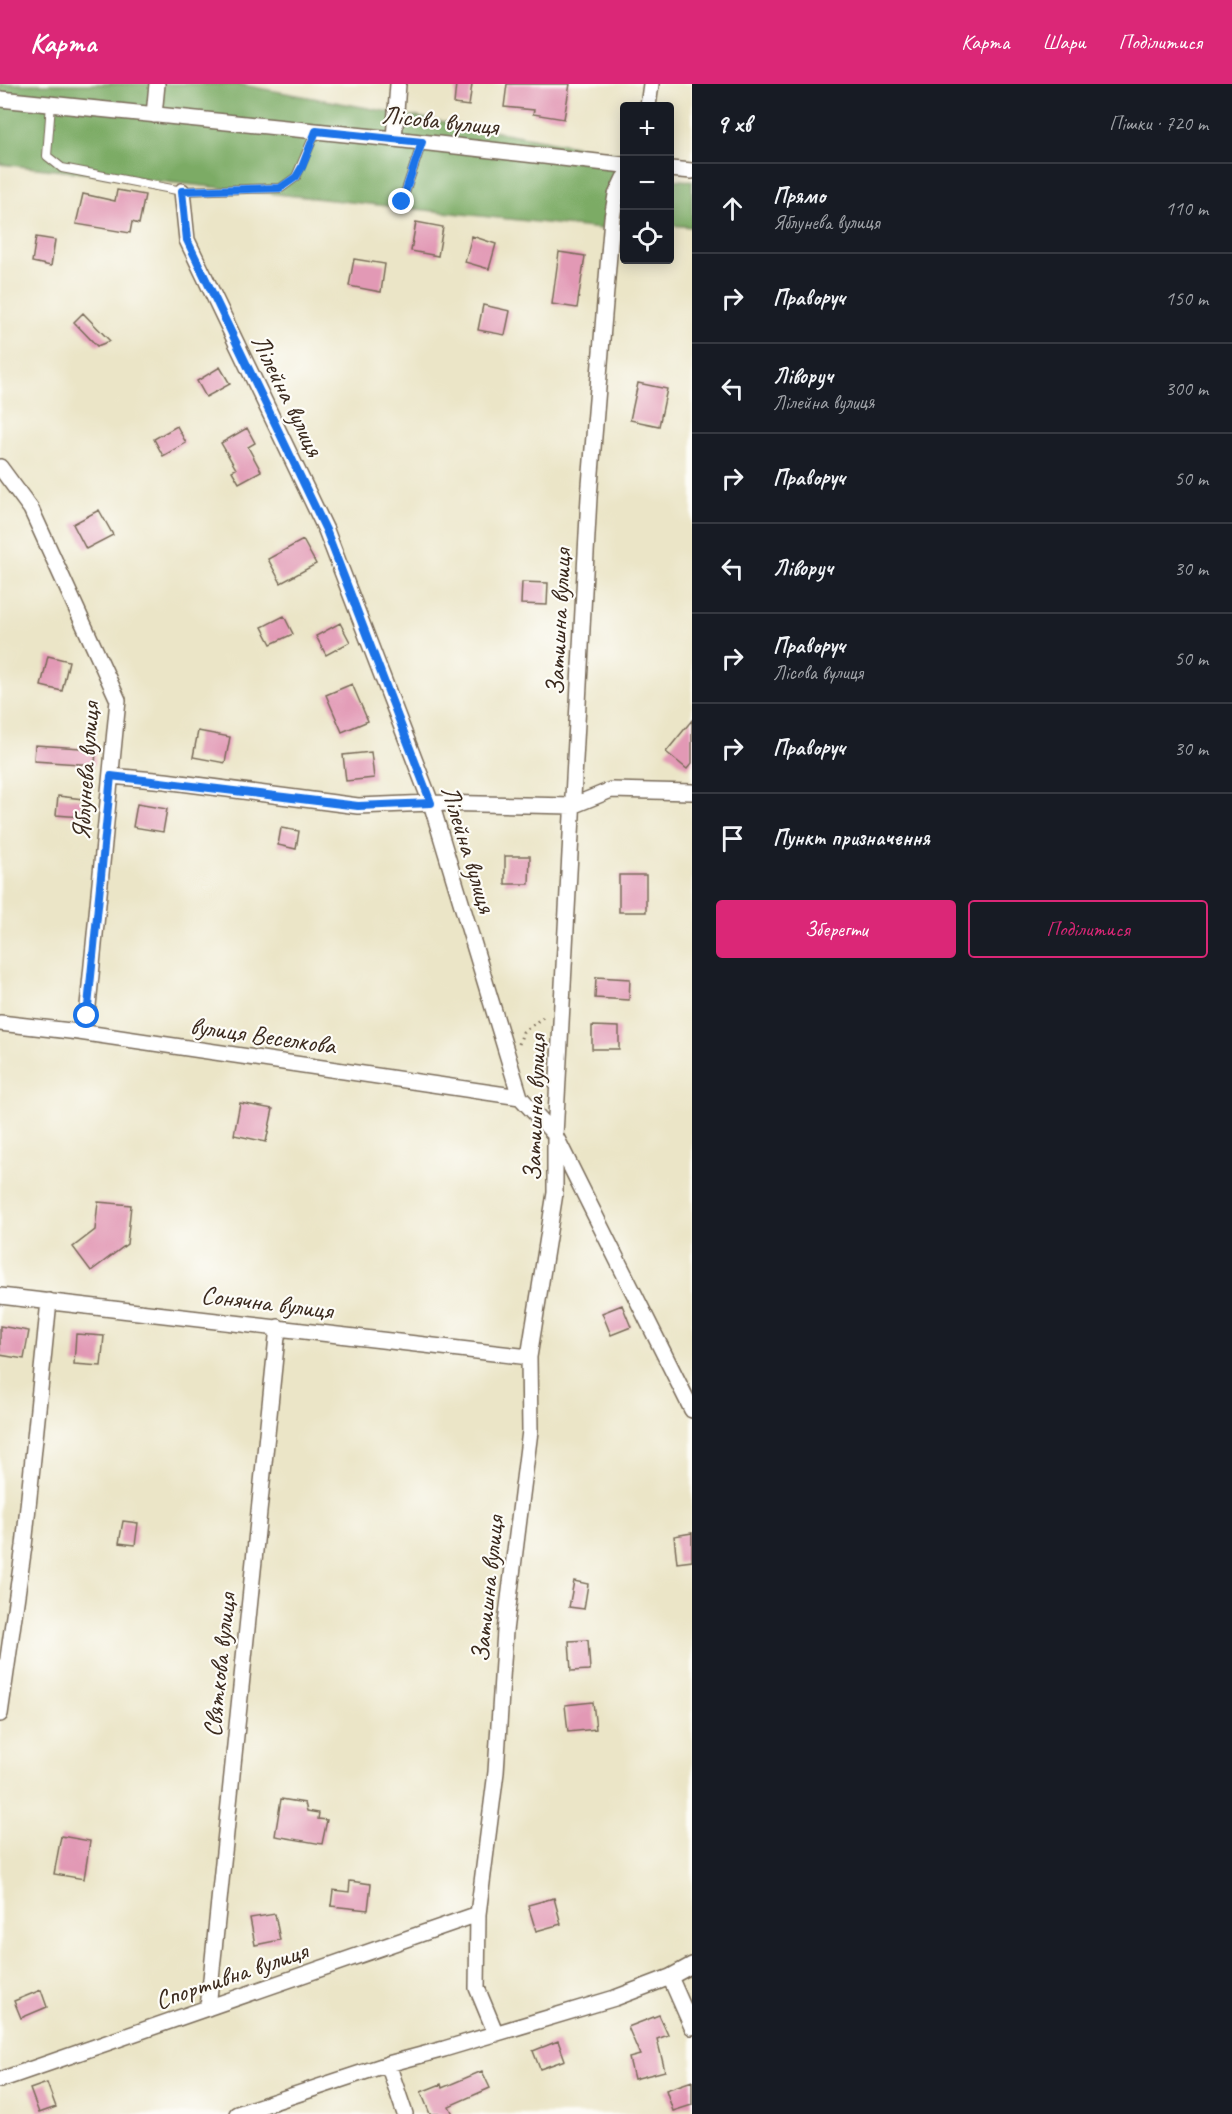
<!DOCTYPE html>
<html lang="uk">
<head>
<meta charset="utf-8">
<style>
  body { margin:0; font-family:Caveat,sans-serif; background:#242831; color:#f1f3f6 }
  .controls { position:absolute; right:18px; top:18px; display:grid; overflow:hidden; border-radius:6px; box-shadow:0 3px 15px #0003 }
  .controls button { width:54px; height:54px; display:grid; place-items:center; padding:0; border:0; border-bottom:2px solid #363941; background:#171b24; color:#f1f3f6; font:30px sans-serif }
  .stop { position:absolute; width:18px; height:18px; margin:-14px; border:4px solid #1a73e8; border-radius:50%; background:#fff }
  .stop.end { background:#1a73e8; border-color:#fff; box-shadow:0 2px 6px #0008 }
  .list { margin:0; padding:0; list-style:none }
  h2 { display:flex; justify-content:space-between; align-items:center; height:78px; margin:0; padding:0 24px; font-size:26px }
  h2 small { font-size:20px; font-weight:400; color:#9ea1a6 }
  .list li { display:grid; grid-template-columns:39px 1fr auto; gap:18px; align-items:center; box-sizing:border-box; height:90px; padding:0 24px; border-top:2px solid #363941 }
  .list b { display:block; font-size:22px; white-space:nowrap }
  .list p { margin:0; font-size:20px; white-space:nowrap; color:#9ea1a6 }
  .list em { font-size:20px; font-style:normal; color:#9ea1a6 }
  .actions { display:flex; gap:12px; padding:18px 24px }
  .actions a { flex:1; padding:14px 0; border:2px solid #db2777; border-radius:6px; text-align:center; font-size:21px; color:#db2777 }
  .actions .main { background:#db2777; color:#fff }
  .icon { flex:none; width:33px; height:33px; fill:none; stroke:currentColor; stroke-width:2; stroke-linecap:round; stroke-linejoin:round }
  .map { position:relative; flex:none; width:692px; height:2030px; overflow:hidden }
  header { display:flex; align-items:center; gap:36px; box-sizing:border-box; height:84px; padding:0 30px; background:#db2777; color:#fff }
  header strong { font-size:28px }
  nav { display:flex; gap:33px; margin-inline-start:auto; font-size:21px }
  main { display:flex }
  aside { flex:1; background:#171b24 }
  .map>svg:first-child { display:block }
  .forest { fill:#7bab65; stroke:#5b6a42; stroke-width:1.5 }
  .building { fill:#e299b5 }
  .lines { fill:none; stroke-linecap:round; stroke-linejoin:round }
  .service-casing { stroke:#796b59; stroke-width:10 }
  .minor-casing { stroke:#796b59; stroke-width:18 }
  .path { stroke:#796b59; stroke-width:3; stroke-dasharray:1.5 4.5; stroke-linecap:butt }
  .service { stroke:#fff; stroke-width:8 }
  .minor { stroke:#fff; stroke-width:15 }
  .route { stroke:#1a73e8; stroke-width:8 }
  .labels { text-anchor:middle; stroke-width:4.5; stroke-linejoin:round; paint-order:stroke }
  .street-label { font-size:26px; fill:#3b2a1e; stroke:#fdfcf7 }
</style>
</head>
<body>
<header>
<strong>Карта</strong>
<nav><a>Карта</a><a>Шари</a><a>Поділитися</a></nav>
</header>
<main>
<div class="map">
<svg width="692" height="2030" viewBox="0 0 692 2030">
  <rect width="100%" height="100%" fill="#fdfcf7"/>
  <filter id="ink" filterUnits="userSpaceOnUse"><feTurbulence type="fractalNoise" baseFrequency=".0167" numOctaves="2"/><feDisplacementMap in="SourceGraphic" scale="12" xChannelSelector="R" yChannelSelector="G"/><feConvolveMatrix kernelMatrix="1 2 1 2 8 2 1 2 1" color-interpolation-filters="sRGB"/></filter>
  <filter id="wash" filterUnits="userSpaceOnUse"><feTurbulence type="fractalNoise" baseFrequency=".008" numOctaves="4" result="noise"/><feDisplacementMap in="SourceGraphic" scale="24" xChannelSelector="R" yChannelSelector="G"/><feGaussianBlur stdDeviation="1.35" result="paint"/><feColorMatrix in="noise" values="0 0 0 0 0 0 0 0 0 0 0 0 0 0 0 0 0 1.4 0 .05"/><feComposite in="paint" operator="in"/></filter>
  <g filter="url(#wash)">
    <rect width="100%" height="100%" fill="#ebe5c7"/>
    <path class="forest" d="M0 0H237L624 71V81L601 145 0 80Z
      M670 95 692 97V143L670 141Z"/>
    <g id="blocks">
      <path class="building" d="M456 0H472L469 22 454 20Z
        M507 0H570L564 35 533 30 534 26 504 23Z
        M117 106 145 111 139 140 132 138 130 149 76 140 83 110 115 117Z
        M416 138 443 143 438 172 411 167Z
        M472 152 496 160 489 185 465 178Z
        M36 153 55 156 51 182 32 178Z
        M559 168 585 172 577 224 552 220Z
        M354 175 385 180 381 208 349 202Z
        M483 221 510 227 505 251 478 246Z
        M83 229 110 257 97 262 74 238Z
        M220 283 230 300 206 313 197 297Z
        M638 299 667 305 659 342 630 336Z
        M177 342 186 359 163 372 154 355Z
        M247 344 255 359 248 363 261 387 239 399 232 387 236 385 221 359Z
        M99 426 113 451 86 465 73 440Z
        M303 456 316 480 281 499 268 475Z
        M522 498 548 499 547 521 521 520Z
        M284 532 293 550 271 560 262 543Z
        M340 539 350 558 326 571 316 552Z
        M48 572 69 577 62 607 41 602Z
        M352 600 368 637 342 648 326 611Z
        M692 636V679L687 685 666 668Z
        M198 647 230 653 225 679 193 673Z
        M35 661 96 665 95 681 34 677Z
        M371 668 374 694 346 697 343 671Z
        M58 712 83 715 81 733 56 731Z
        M137 720 167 725 163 748 133 743Z
        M281 744 299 747 296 765 278 761Z
        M505 772H530L529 800H505Z
        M619 791H646V828H619Z
        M596 893 630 895 629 916 595 914Z
        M592 942 619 943V965H592Z
        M240 1019 273 1025 266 1058 234 1051Z
        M98 1118 131 1121 127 1160 91 1187 73 1163 95 1146Z
        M622 1221 631 1243 611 1251 602 1229Z
        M0 1242 29 1247 24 1275 0 1271Z
        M76 1250 104 1252 101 1282 74 1280Z
        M123 1437 138 1439 135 1461 119 1459Z
        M692 1449V1477L677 1479 674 1452Z
        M574 1497 588 1500 584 1525 569 1523Z
        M588 1556 590 1586 571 1587 569 1557Z
        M593 1618 596 1645 568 1648 565 1621Z
        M281 1715 305 1719 307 1727 319 1729 318 1735 327 1736 322 1760 275 1752Z
        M61 1752 90 1757 84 1795 54 1790Z
        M350 1797 371 1800 368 1826 331 1822 333 1806 349 1808Z
        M554 1814 561 1840 536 1847 528 1821Z
        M275 1830 280 1856 255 1861 250 1834Z
        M41 1906 47 1923 21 1934 14 1917Z
        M659 1931 668 1951 657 1955 665 1987 634 1995 629 1974 640 1971 628 1943Z
        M558 1957 565 1976 540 1985 533 1967Z
        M482 1987 490 2004 449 2022 453 2030H430L421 2008 441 2000 442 2004Z
        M692 1997V2021L673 2027 666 2006Z
        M47 1999 56 2023 39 2029 30 2005Z"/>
    </g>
  </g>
  <g filter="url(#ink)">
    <use href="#blocks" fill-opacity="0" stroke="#796b59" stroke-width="1.5"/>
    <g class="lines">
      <g class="service-casing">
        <path id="service" d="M51 20 47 72 62 84 182 107 281 104 296 93 316 47
          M402 118 422 58"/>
      </g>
      <g class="minor-casing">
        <path id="minor" d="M0 15 394 55 624 81
          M648 22 651 0
          M154 31 157 0
          M394 55 398 0
          M670 85 692 87
          M182 107 187 156 326 446 431 719 520 1013 555 1051 692 1326
          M0 383 31 425 118 616 87 932 79 948
          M111 692 165 697 358 722 431 719 572 722 611 706 692 708
          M0 939 79 948 520 1013
          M0 1212 529 1273
          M0 1630 24 1462 49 1217
          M670 1893 692 1943
          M208 1924 278 1243
          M496 1950 477 1904 478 1830 496 1688 505 1547 530 1347 529 1273 555 1109V1051L589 413 612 134 616 111 624 94
          M388 1980 405 2030
          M0 1996 478 1830
          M237 2030 388 1980 444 1965 615 1914 670 1893 692 1881"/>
      </g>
      <path class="path" d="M519 960 523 948 546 931"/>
      <use href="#service" class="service"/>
      <use href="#minor" class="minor"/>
    </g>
  </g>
  <g class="lines" filter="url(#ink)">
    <path class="route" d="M87 932 111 692 358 722 431 719 326 446 187 156 182 107 280 104 296 93 302 83 316 47 422 58 402 118"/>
  </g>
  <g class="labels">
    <g class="street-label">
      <text transform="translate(440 36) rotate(6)" y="9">Лісова вулиця</text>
      <text transform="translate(288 311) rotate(64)" y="9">Лілейна вулиця</text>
      <text transform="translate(558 538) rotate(-87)" y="9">Затишна вулиця</text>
      <text transform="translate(85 687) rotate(-86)" y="9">Яблунева вулиця</text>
      <text transform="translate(469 765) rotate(73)" y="9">Лілейна вулиця</text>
      <text transform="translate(263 951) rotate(8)" y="9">вулиця Веселкова</text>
      <text transform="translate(534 1024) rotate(-88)" y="9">Затишна вулиця</text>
      <text transform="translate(267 1218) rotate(7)" y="9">Сонячна вулиця</text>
      <text transform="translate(487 1505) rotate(-84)" y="9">Затишна вулиця</text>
      <text transform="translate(219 1581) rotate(-84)" y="9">Святкова вулиця</text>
      <text transform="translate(231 1891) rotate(-19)" y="9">Спортивна вулиця</text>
    </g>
  </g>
</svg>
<div class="controls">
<button>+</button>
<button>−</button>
<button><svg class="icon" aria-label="locate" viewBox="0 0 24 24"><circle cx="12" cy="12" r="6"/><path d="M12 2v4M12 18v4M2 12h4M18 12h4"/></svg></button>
</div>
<div class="stop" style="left:87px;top:932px"></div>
<div class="stop end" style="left:402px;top:118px"></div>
</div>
<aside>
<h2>9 хв<small>Пішки · 720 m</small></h2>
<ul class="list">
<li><svg class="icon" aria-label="ahead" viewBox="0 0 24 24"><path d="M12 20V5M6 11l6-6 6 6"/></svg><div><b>Прямо</b><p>Яблунева вулиця</p></div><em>110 m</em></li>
<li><svg class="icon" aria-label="right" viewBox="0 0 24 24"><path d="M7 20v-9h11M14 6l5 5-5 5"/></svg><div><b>Праворуч</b></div><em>150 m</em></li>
<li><svg class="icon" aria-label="left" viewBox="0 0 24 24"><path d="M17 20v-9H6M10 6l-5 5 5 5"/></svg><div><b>Ліворуч</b><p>Лілейна вулиця</p></div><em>300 m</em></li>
<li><svg class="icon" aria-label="right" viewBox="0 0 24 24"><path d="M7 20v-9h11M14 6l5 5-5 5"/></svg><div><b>Праворуч</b></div><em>50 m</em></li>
<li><svg class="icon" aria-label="left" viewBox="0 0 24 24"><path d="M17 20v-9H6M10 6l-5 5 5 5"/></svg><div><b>Ліворуч</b></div><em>30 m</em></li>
<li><svg class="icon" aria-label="right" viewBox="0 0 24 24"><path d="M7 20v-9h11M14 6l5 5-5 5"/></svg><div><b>Праворуч</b><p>Лісова вулиця</p></div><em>50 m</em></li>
<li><svg class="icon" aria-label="right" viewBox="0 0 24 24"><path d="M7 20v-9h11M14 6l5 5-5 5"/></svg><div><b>Праворуч</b></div><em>30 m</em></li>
<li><svg class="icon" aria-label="arrive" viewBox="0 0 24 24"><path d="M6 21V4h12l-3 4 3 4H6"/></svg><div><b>Пункт призначення</b></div></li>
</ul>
<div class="actions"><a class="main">Зберегти</a><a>Поділитися</a></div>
</aside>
</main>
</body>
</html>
